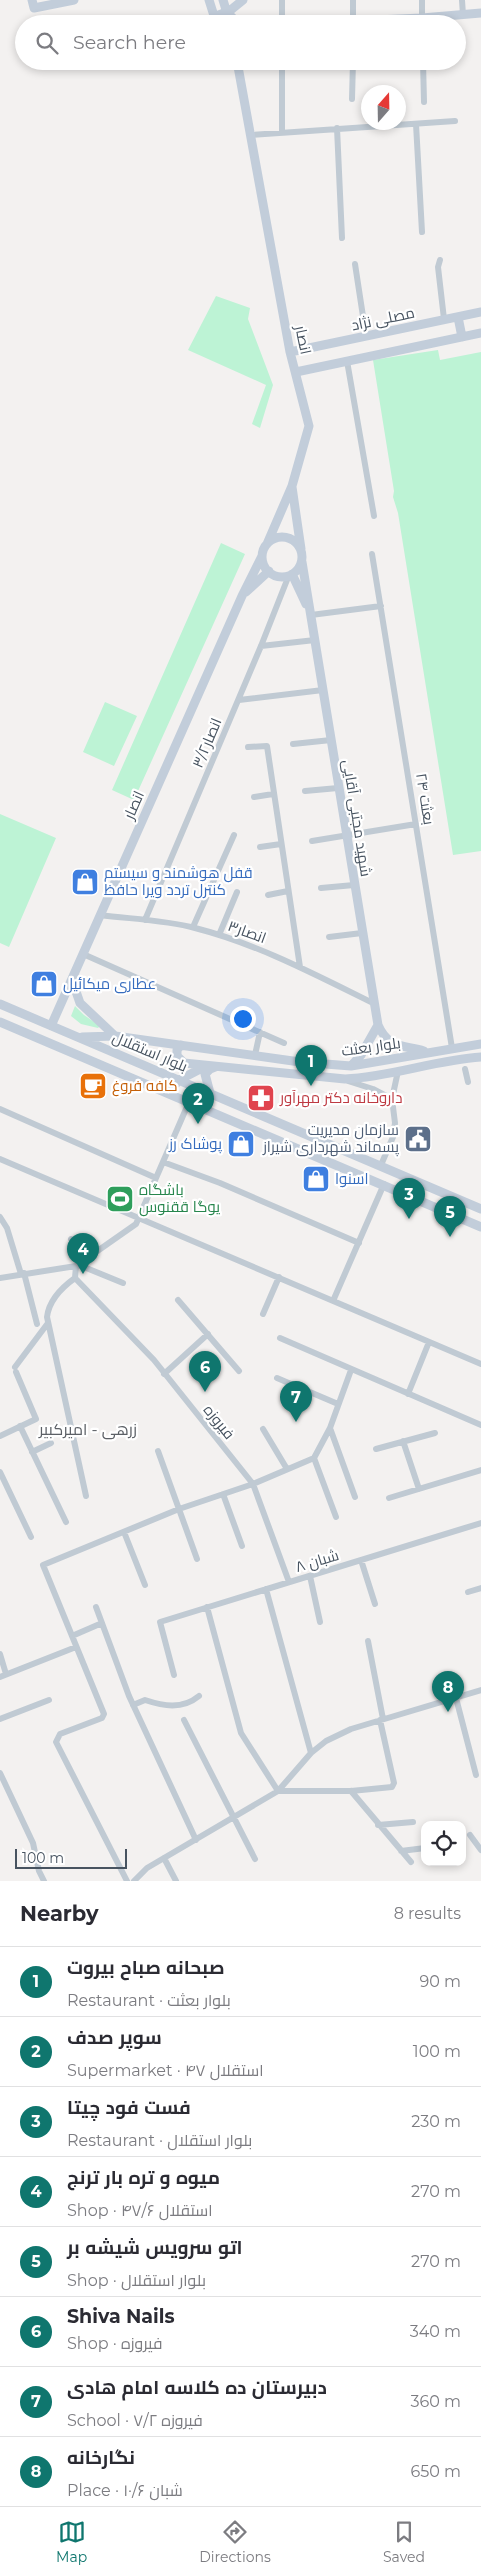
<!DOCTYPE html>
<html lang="en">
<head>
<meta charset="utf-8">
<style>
  body { margin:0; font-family:Montserrat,Cairo,sans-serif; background:#f2f2f3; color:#2b2b33 }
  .controls { position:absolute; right:15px; bottom:15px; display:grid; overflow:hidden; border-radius:10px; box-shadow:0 2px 8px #0003 }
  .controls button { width:45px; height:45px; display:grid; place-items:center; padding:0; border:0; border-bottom:1px solid #e1e1e2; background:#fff; color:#2b2b33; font:25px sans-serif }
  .compass { position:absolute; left:361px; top:85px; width:45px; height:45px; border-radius:50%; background:#fff; box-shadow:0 2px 8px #0003; rotate:20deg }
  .scale { position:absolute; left:15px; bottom:12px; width:112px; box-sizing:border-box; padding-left:5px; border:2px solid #475360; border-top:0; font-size:14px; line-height:18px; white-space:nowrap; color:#475360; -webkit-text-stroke:4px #fff; paint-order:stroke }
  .you { position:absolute; left:242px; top:1018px; width:18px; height:18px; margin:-12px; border:4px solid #fff; border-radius:50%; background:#1a73e8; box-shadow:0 0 0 8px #1a73e833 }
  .badge { display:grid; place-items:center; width:32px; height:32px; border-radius:50%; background:#0f766e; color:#fff; font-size:16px; font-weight:700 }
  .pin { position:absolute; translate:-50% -41px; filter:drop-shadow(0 1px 2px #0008) }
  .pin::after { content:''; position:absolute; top:26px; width:18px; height:15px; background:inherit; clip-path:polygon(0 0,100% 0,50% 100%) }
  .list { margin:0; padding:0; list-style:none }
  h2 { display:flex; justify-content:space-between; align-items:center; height:65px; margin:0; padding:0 20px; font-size:21px }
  h2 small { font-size:16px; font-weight:400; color:#7c7c81 }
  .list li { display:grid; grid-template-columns:32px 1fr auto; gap:15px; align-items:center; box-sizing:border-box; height:70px; padding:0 20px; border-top:1px solid #e1e1e2 }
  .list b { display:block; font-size:19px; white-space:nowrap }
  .list p { margin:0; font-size:16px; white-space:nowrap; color:#7c7c81 }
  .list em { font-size:16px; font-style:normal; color:#7c7c81 }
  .icon { flex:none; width:28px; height:28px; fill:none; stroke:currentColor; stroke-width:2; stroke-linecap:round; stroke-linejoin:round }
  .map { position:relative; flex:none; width:481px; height:1881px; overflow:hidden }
  .search { position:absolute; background:#fff; box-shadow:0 2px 8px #0003; left:15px; right:15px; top:15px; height:55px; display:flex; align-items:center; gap:12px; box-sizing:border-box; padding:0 18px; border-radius:28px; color:#7c7c81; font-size:19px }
  .sheet { height:625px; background:#fff }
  nav { display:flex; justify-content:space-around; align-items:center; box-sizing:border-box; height:70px; border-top:1px solid #e1e1e2; background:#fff; font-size:14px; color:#7c7c81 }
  nav a { display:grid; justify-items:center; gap:2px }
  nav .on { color:#0f766e }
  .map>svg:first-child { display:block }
  .green { fill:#bdf3d5 }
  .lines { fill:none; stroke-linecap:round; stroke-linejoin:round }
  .street { stroke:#c0cad3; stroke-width:6 }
  .secondary { stroke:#c2cdda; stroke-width:9 }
  .labels { text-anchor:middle; stroke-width:4.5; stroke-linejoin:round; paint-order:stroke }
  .street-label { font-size:15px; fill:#475360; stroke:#fff }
  .shop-label { font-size:15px; fill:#366cbe; stroke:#fff; text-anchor:start }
  .food-label { font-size:15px; fill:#c56008; stroke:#fff; text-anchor:start }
  .health-label { font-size:15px; fill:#be3a42; stroke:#fff; text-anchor:start }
  .service-label { font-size:15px; fill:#4e5e75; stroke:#fff; text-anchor:end }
  .leisure-label { font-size:15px; fill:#27864d; stroke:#fff; text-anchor:start }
  .neighbourhood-label { font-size:16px; fill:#5c6066; stroke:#fff }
</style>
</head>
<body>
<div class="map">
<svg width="481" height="1881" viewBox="0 0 481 1881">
  <rect width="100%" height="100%" fill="#f3f1f0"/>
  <path class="green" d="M216 296 250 308 248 319 273 385 260 428 252 424 266 385 188 350Z
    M438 350 440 360 481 352V851L453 855 398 513 393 497 394 491 373 360Z
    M221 543 245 554 134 800 112 790Z
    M105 702 137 716 114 766 83 752Z
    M0 814 56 838 9 947 0 943Z
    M75 1006 84 1015 100 1026 98 1028 81 1024 71 1016Z"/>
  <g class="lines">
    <path class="street" d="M353 0V24
      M462 0 463 15
      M282 24V0
      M422 24V0
      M282 61V131
      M423 61 424 102
      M352 99 353 61
      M416 124 422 232
      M337 128 342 238
      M251 135 455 121
      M440 260 438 267 444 319
      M355 264 366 336
      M347 361 374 516
      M372 554 452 1048
      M311 615 381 606
      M261 646 315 640
      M239 700 323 690
      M293 744 331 740
      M248 747 267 746 300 967
      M305 791 338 788
      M254 797 273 794
      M312 841 416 824
      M260 847 281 844
      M321 888 354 885
      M268 895 288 891
      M100 915C131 919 165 920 195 928 258 944 316 975 375 1004
      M145 920 261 646 289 575
      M193 927 234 835
      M219 935 237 892
      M329 937 362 933
      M83 954 284 1043
      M255 1055 260 1032
      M465 1069 468 1082
      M348 1081 373 1089 392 1099
      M0 1109 156 1178
      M0 1159 481 1364
      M163 1162 220 1183 359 1243
      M381 1165 393 1137 395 1123 392 1099 398 1071
      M0 1217 7 1228 21 1274
      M71 1239 97 1251
      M79 1265 123 1283
      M76 1266 75 1278C61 1288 49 1300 47 1317L86 1496
      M24 1273 37 1324
      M0 1278 76 1266 136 1224 189 1102
      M75 1278 154 1360 253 1484 289 1582
      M178 1300 239 1371
      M333 1301 384 1184
      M263 1314 279 1277
      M280 1338 481 1425
      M15 1367 48 1323
      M164 1374 208 1334
      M277 1378 338 1404
      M408 1394 429 1342
      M20 1426 66 1522
      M330 1428 355 1497
      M263 1429 287 1469
      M0 1436 36 1419 16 1372
      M403 1441 419 1489
      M376 1449 435 1433
      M158 1451 197 1559
      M32 1452 51 1443
      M314 1458 336 1517
      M0 1472 31 1537
      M223 1494 242 1546
      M389 1498 481 1470
      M124 1532 145 1585
      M361 1560 375 1604
      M310 1576 320 1622
      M266 1589 311 1753
      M468 1592 481 1588
      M96 1607 129 1696 196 1840
      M207 1607 241 1733 278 1791
      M72 1636 102 1623
      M368 1641 383 1719
      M0 1654 6 1674
      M174 1675 160 1622 481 1523
      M0 1677 76 1647
      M456 1698 476 1775
      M133 1705 145 1700C163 1706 182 1710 199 1696
      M0 1719 49 1700
      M184 1720 255 1859
      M0 1773 33 1843 39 1871 44 1881
      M278 1791H351L392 1787 394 1783 380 1720
      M351 1791 411 1862
      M378 1825 413 1822
      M470 1835 481 1850
      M401 1851 425 1848
      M164 1858 176 1881
      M127 1881 56 1742 60 1734 102 1718 104 1714 43 1565 179 1509 253 1484 314 1458 330 1428 351 1370
      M134 1881 147 1868 278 1791 311 1753 326 1741 351 1729 481 1690"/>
    <path class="secondary" d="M32 0 34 8 74 0
      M209 0 215 19
      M223 0 227 13 243 0
      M214 24 216 16 224 13 232 17 235 24
      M285 24 422 18 481 13
      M237 61 290 352 309 426 292 486 267 544
      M458 317 462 337
      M290 352 481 312
      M296 372 481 333
      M292 487 301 549
      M262 557a20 20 0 1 1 40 0a20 20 0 1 1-40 0Z
      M302 562 378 1025
      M292 574 306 604
      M246 592 269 571
      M72 980 80 1003 115 1036
      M0 1004 481 1209
      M0 1022 481 1227
      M51 1026 242 596 262 556
      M82 1037 115 1036 300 1062 351 1066 481 1044
      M181 1045 177 1050V1056L184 1063 345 1079C391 1077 435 1060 481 1057
      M351 1066 361 1055 378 1025C388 1048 402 1045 424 1051
      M168 1093 179 1080 206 1066
      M210 1093 205 1074 210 1069 215 1067"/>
  </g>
  <defs>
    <g id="shop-square" transform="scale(1.4375)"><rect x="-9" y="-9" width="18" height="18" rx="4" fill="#3f7fe0" stroke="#fff"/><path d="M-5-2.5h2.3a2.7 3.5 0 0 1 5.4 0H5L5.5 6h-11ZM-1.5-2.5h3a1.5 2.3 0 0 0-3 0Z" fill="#fff"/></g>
    <g id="cafe-square" transform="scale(1.4375)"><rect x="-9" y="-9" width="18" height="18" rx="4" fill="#e8710a" stroke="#fff"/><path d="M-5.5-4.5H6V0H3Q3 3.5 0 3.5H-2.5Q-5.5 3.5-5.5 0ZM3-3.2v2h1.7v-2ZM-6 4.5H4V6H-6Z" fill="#fff"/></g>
    <g id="pharmacy-square" transform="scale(1.4375)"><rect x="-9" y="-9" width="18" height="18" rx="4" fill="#e0444e" stroke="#fff"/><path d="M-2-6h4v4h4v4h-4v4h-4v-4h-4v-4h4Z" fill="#fff"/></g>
    <g id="civic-square" transform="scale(1.4375)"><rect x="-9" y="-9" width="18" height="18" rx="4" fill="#5c6f8a" stroke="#fff"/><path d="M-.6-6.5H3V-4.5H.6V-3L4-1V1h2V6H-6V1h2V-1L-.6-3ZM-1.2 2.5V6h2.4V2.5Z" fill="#fff"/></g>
    <g id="stadium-square" transform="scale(1.4375)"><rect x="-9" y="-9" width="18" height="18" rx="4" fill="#2e9e5b" stroke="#fff"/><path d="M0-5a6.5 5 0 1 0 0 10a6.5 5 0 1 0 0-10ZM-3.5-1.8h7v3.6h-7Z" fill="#fff"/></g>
  </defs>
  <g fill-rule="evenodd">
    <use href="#shop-square" x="85" y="882"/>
    <use href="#shop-square" x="44" y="984"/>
    <use href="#cafe-square" x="93" y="1086"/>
    <use href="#pharmacy-square" x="261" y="1098"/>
    <use href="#civic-square" x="418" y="1139"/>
    <use href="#shop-square" x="241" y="1144"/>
    <use href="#shop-square" x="316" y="1179"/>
    <use href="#stadium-square" x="120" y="1199"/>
  </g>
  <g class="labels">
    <g class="street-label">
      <text transform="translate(383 319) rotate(-12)" y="5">مصلی نژاد</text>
      <text transform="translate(303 340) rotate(78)" y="5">انصار</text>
      <text transform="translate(207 743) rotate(-67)" y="5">انصار۳/۲</text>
      <text transform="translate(425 799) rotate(81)" y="5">بعثت ۲۴</text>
      <text transform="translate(134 805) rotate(-66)" y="5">انصار</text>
      <text transform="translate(357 818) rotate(81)" y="5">شهید مجتبی آقایی</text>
      <text transform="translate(247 932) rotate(20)" y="5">انصار۳</text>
      <text transform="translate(371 1047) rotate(-8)" y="5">بلوار بعثت</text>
      <text transform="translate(150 1052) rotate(23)" y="5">بلوار استقلال</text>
      <text transform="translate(219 1422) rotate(51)" y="5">فیروزه</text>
      <text transform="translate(317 1561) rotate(-17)" y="5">۸ شبان</text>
    </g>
    <g class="shop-label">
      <text x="104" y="878">قفل هوشمند و سیستم<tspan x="104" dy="17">کنترل تردد ویرا حافظ</tspan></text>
      <text x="63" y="989">عطاری میکائیل</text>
      <text x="222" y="1149" text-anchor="end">پوشاک رز</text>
      <text x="335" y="1184">اسنوا</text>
    </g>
    <g class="food-label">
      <text x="112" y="1091">کافه فروغ</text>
    </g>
    <g class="health-label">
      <text x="280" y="1103">داروخانه دکتر مهرآور</text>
    </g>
    <g class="service-label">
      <text x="399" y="1135">سازمان مدیریت<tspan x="399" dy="17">پسماند شهرداری شیراز</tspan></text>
    </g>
    <g class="leisure-label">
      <text x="139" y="1195">باشگاه<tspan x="139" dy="17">یوگا ققنوس</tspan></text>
    </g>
    <g class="neighbourhood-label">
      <text x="88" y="1435">زرهی - امیرکبیر</text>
    </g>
  </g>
</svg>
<div class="controls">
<button><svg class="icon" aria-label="locate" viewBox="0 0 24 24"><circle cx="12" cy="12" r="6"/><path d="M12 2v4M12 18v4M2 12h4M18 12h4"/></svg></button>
</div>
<svg class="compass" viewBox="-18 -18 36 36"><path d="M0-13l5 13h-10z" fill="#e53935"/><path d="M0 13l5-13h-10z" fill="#7c7c81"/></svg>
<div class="scale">100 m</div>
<div class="you"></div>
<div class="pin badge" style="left:311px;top:1086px">1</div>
<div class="pin badge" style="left:198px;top:1124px">2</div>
<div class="pin badge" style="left:409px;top:1219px">3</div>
<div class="pin badge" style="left:83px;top:1274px">4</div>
<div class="pin badge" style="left:450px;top:1237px">5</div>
<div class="pin badge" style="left:205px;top:1392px">6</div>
<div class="pin badge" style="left:296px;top:1422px">7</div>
<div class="pin badge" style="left:448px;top:1712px">8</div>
<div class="search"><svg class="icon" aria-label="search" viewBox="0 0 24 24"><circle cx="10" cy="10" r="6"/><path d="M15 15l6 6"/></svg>Search here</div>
</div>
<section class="sheet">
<h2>Nearby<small>8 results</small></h2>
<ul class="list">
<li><span class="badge">1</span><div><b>صبحانه صباح بیروت</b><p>Restaurant · بلوار بعثت</p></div><em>90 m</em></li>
<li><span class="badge">2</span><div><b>سوپر صدف</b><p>Supermarket · ۴۷ استقلال</p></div><em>100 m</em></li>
<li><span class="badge">3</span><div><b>فست فود چیتا</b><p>Restaurant · بلوار استقلال</p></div><em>230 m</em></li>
<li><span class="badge">4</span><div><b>میوه و تره بار ترنج</b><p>Shop · ۴۷/۶ استقلال</p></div><em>270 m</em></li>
<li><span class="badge">5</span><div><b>اتو سرویس شیشه بر</b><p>Shop · بلوار استقلال</p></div><em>270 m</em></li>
<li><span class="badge">6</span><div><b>Shiva Nails</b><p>Shop · فیروزه</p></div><em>340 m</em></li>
<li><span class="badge">7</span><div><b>دبیرستان ده کلاسه امام هادی</b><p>School · ۷/۲ فیروزه</p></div><em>360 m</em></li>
<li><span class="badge">8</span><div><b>نگارخانه</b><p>Place · ۱۰/۶ شبان</p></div><em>650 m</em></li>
</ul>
</section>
<nav>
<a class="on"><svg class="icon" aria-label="map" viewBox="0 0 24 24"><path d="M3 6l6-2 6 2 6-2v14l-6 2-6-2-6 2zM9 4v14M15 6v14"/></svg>Map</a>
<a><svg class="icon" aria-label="directions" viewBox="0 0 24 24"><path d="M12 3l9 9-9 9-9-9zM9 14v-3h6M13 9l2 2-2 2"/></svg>Directions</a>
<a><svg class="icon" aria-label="saved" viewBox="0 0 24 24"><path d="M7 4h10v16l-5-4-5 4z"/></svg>Saved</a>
</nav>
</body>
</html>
